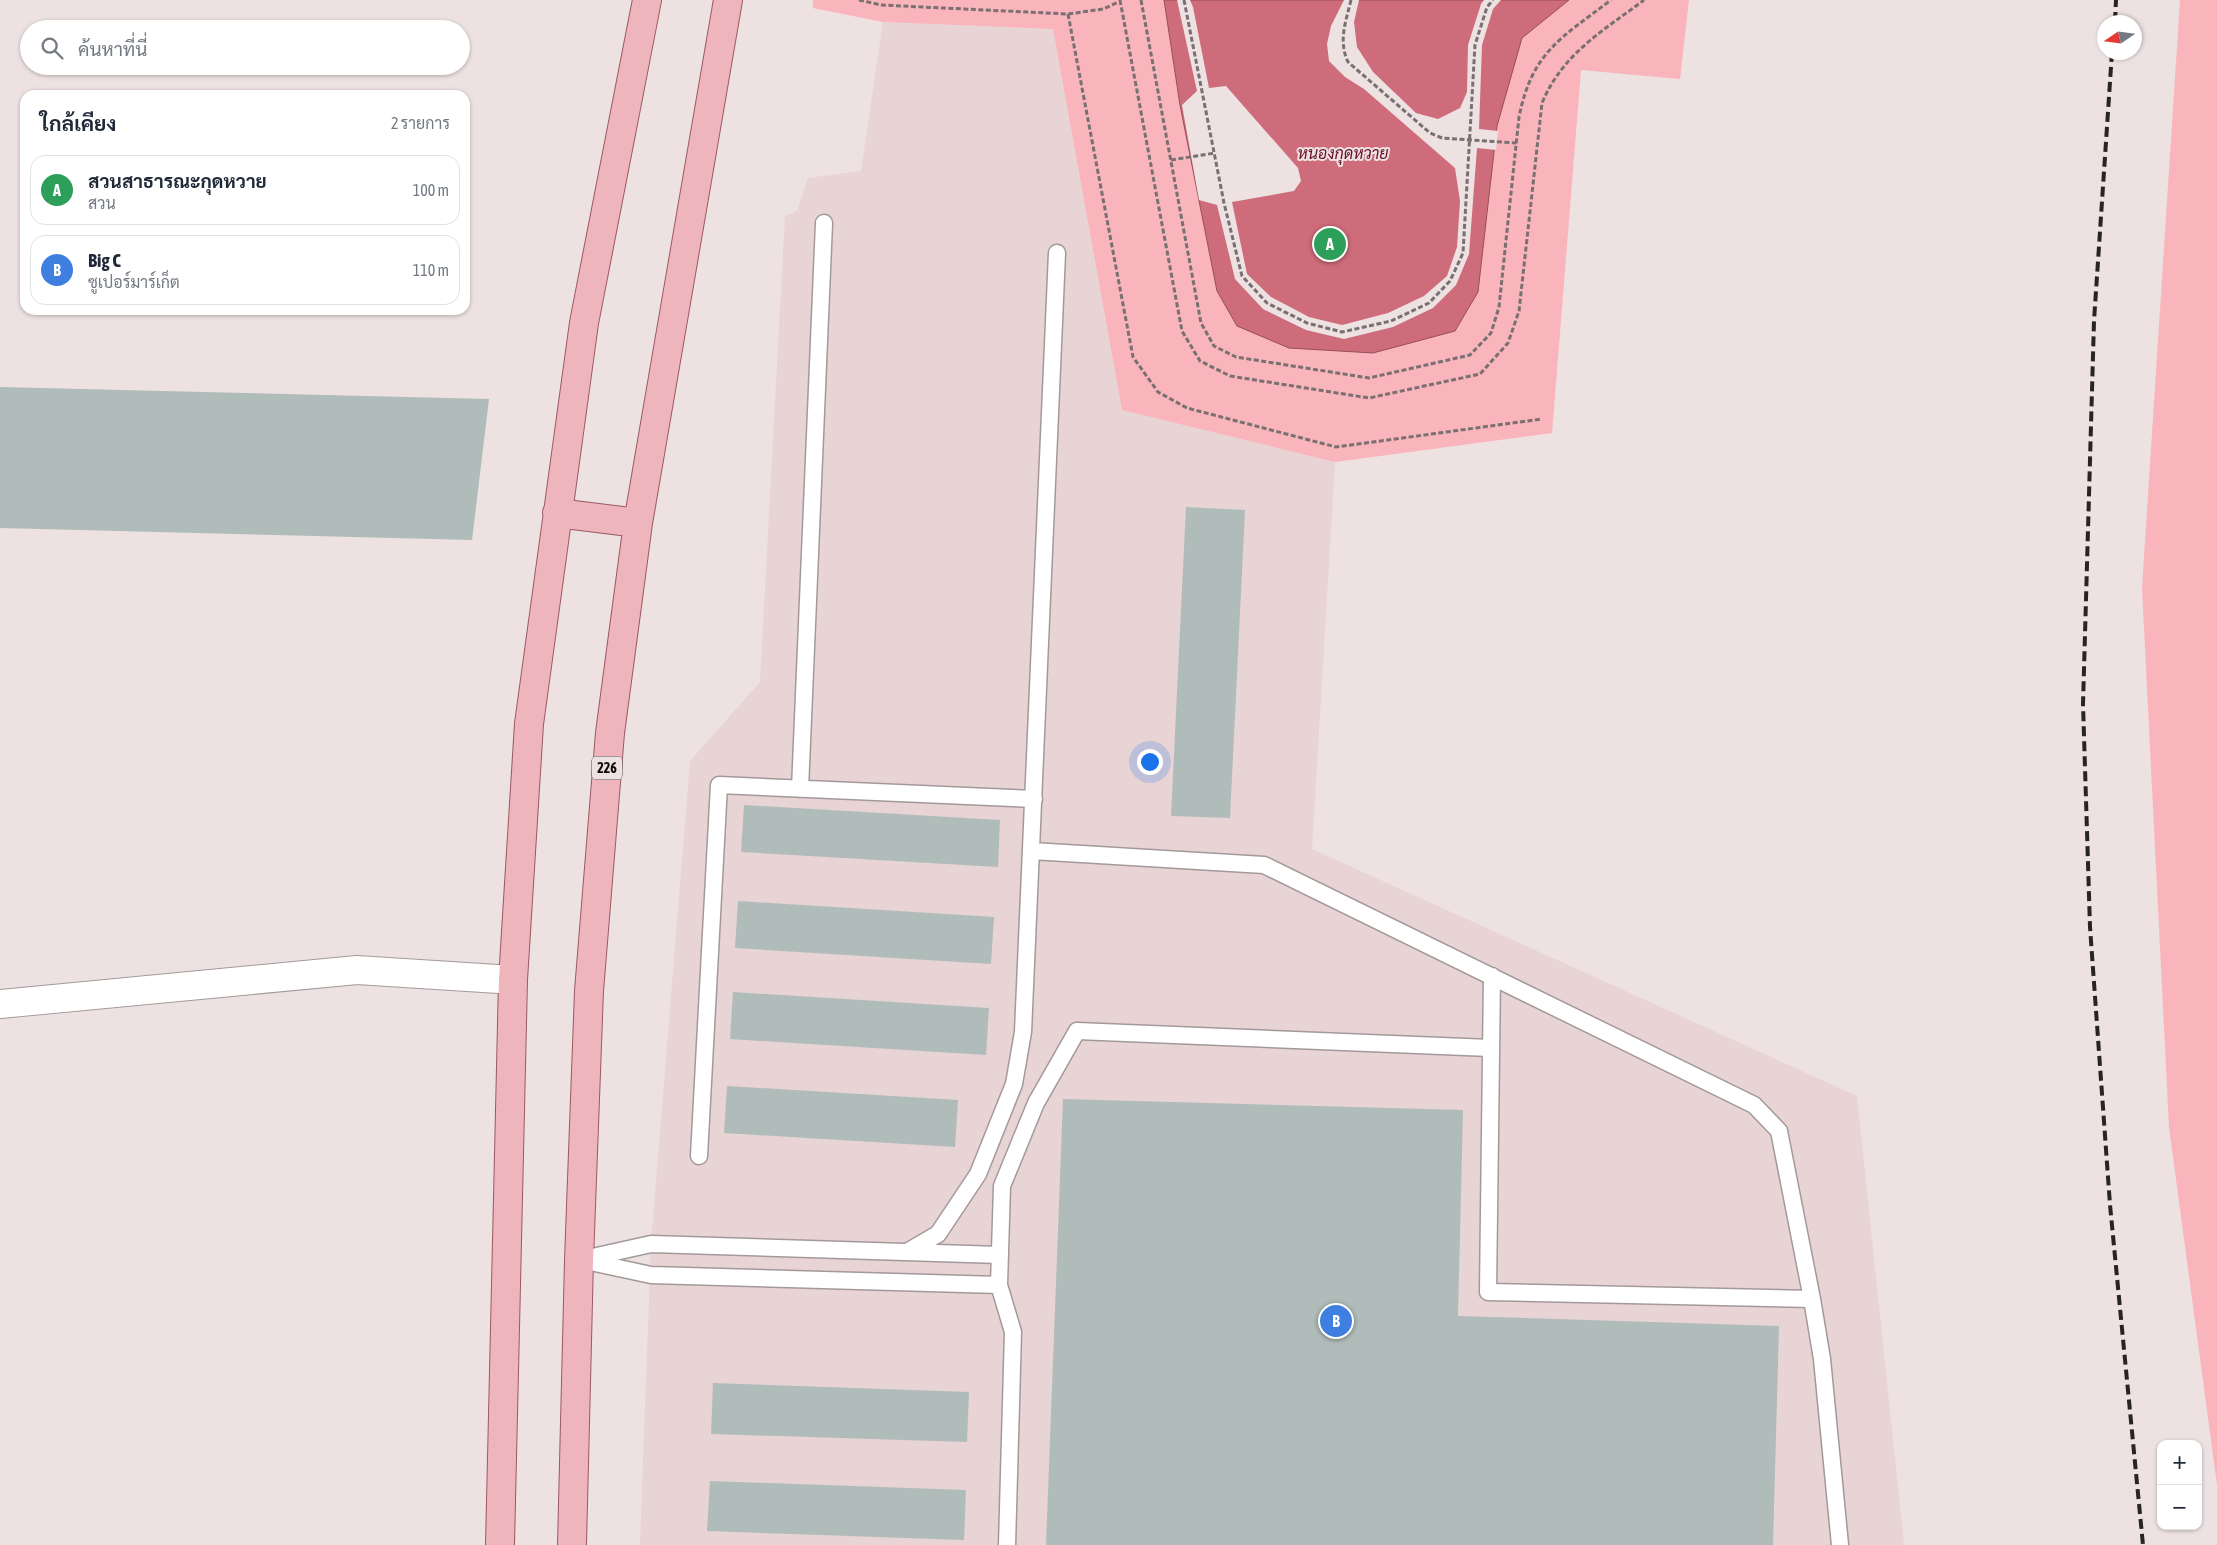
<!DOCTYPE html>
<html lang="th">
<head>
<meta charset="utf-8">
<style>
  body { margin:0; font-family:"Asap Condensed",Sarabun,sans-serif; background:#f6f6f7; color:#1f2937 }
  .controls { position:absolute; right:15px; bottom:15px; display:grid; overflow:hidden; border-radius:10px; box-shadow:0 1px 4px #0004 }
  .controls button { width:45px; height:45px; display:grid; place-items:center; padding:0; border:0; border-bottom:1px solid #e0e1e3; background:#fff; color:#1f2937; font:25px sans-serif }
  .compass { position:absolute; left:2097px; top:15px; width:45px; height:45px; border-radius:50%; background:#fff; box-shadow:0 1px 4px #0004; rotate:257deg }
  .you { position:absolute; left:1149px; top:761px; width:18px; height:18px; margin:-12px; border:4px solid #fff; border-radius:50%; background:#1a73e8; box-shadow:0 0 0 8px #1a73e833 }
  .badge { display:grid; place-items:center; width:32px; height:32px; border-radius:50%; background:#7c3aed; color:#fff; font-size:16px; font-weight:700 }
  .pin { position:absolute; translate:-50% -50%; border:2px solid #fff; box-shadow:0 1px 5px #0006 }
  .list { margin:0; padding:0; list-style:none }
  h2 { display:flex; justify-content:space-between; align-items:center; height:65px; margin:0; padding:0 20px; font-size:21px }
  h2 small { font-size:16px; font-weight:400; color:#747a83 }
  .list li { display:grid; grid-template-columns:32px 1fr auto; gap:15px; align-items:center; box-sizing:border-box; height:70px; margin:0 10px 10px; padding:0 10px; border:1px solid #e0e1e3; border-radius:15px }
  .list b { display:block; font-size:19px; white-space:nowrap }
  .list p { margin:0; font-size:16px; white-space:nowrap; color:#747a83 }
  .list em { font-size:16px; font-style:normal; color:#747a83 }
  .icon { flex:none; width:28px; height:28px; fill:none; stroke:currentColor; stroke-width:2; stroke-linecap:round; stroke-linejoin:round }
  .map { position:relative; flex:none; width:2217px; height:1545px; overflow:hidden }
  .search { position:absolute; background:#fff; box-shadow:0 1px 4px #0004; left:20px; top:20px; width:450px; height:55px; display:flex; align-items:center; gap:12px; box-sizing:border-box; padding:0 18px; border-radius:28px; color:#747a83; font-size:19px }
  .panel { position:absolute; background:#fff; box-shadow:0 1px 4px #0004; left:20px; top:90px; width:450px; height:225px; border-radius:15px }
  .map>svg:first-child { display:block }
  .built { fill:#e8d3d5 }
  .green { fill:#fab4bc }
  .water { fill:#cf6c7b; stroke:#954f5a }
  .pier { fill:#ede1e2 }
  .building { fill:#b0bcb9 }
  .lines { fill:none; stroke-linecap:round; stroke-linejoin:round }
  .lane-casing { stroke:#a4999a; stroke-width:19 }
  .street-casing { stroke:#a4999a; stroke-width:30 }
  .primary-casing { stroke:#9a5962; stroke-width:30 }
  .path { stroke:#787071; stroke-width:3; stroke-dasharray:5 2.5; stroke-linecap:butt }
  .lane { stroke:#fff; stroke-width:16 }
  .street { stroke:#fff; stroke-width:28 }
  .primary { stroke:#efb5bd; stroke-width:28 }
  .rail { stroke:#282324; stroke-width:4; stroke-dasharray:10 5; stroke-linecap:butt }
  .labels { text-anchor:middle; stroke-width:4; stroke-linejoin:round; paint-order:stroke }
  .shield { fill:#ede1e2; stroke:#524b4c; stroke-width:1 }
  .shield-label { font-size:14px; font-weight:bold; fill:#0f0b0c }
  .water-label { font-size:16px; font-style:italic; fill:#690c27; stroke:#ede1e2 }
</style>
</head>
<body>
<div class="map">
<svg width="2217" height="1545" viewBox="0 0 2217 1545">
  <rect width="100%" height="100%" fill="#ede1e2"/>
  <path class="built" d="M883 22 1053 29 1122 410 1335 462 1312 849 1857 1096 1904 1545H640L651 1244 690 761 760 682 785 216 797 211 808 178 861 171Z"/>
  <path class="green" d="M813 0H1689L1680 79 1581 70 1552 433 1335 462 1122 410 1053 29 883 22 813 8Z
    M2180 0H2217V1485L2169 1127 2142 588Z"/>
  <path class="water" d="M1164 0H1569L1522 38 1497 126 1478 292 1455 331 1373 353 1289 348 1237 326 1217 291 1180 105Z"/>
  <path class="pier" d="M1177 0H1190L1193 7 1209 88 1226 86 1298 168 1301 181 1294 191 1232 202 1247 274 1271 297 1309 317 1342 325 1388 313 1424 296 1447 276 1457 247 1460 201 1455 168 1364 89 1345 77 1329 61 1327 44 1331 26 1344 0H1359L1354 22 1357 47 1373 72 1416 113 1438 119 1460 108 1467 92 1468 45 1481 4 1484 0H1501L1493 9 1482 45 1479 129 1498 131 1496 150 1477 148 1469 254 1456 285 1433 308 1393 327 1344 339 1306 330 1263 309 1235 279 1217 205 1199 200 1182 105 1197 91Z"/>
  <path class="building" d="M0 387 489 399 472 540 0 528Z
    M1186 507 1245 510 1230 818 1171 816Z
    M744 805 1000 820 998 867 741 852Z
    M738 901 994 917 991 964 735 948Z
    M733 992 989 1008 986 1055 730 1039Z
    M727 1086 958 1100 955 1147 724 1133Z
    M1063 1099 1463 1110 1458 1316 1779 1326 1773 1545H1046Z
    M713 1383 969 1392 967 1442 711 1434Z
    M710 1481 966 1490 964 1540 707 1531Z"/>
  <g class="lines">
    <g class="lane-casing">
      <path id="lane" d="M800 789 824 223
        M1032 851 1264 865 1754 1105 1779 1131 1812 1299 1822 1359 1840 1545
        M1492 976 1488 1292 1812 1299
        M699 1156 719 785 1034 799
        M907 1252 938 1234 978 1174 1014 1084 1023 1032 1057 253
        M579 1260 651 1244 1000 1255
        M586 1261 651 1275 999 1285
        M1007 1545 1013 1332 999 1285 1002 1186 1036 1103 1077 1031 1490 1048"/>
    </g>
    <g class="street-casing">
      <path id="street" d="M0 1004 357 970 513 980"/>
    </g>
    <g class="primary-casing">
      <path id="primary" d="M557 513 638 523
        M500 1545 513 980 529 724 584 323 647 0
        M572 1545 579 1260 589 991 610 733 638 523 728 0"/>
    </g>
    <path class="path" d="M859 0 881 5 1068 14 1103 9 1121 1
      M1120 0 1182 331 1200 361 1230 376 1369 398 1480 374 1508 343 1519 311 1542 103C1563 53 1603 31 1644 0
      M1141 0 1201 323 1214 346 1236 357 1369 378 1470 355 1491 333 1499 307 1519 117C1532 52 1561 38 1611 0
      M1184 0 1224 203 1242 276 1267 303 1307 323 1342 332 1391 321 1429 303 1450 281 1463 253 1475 45 1487 7 1493 0
      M1351 0C1346 21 1338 41 1348 62L1430 133 1442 138 1516 143
      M1068 14 1133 357 1158 392 1187 408 1336 447 1542 419
      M1171 160 1215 153"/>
    <use href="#lane" class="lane"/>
    <use href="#street" class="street"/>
    <use href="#primary" class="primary"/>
    <path class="rail" d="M2115 22 2116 0
      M2112 52 2094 321 2083 704 2090 927 2110 1205 2143 1545"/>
  </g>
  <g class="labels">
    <rect class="shield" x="592" y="756.5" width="30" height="23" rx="4"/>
    <g class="shield-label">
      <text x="607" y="773">226</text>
    </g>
    <g class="water-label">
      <text x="1343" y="159">หนองกุดหวาย</text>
    </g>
  </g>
</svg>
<div class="controls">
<button>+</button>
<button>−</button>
</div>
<svg class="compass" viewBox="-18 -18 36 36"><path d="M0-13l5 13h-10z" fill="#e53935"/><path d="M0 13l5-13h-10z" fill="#747a83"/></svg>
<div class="you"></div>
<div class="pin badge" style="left:1330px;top:244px;background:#2e9e5b">A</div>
<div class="pin badge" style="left:1336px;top:1321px;background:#3f7fe0">B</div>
<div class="search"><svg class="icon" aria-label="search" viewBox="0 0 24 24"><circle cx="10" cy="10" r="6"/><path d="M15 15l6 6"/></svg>ค้นหาที่นี่</div>
<section class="panel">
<h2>ใกล้เคียง<small>2 รายการ</small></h2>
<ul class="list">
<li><span class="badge" style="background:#2e9e5b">A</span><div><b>สวนสาธารณะกุดหวาย</b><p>สวน</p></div><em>100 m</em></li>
<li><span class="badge" style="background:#3f7fe0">B</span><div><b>Big C</b><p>ซูเปอร์มาร์เก็ต</p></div><em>110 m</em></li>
</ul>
</section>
</div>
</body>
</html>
